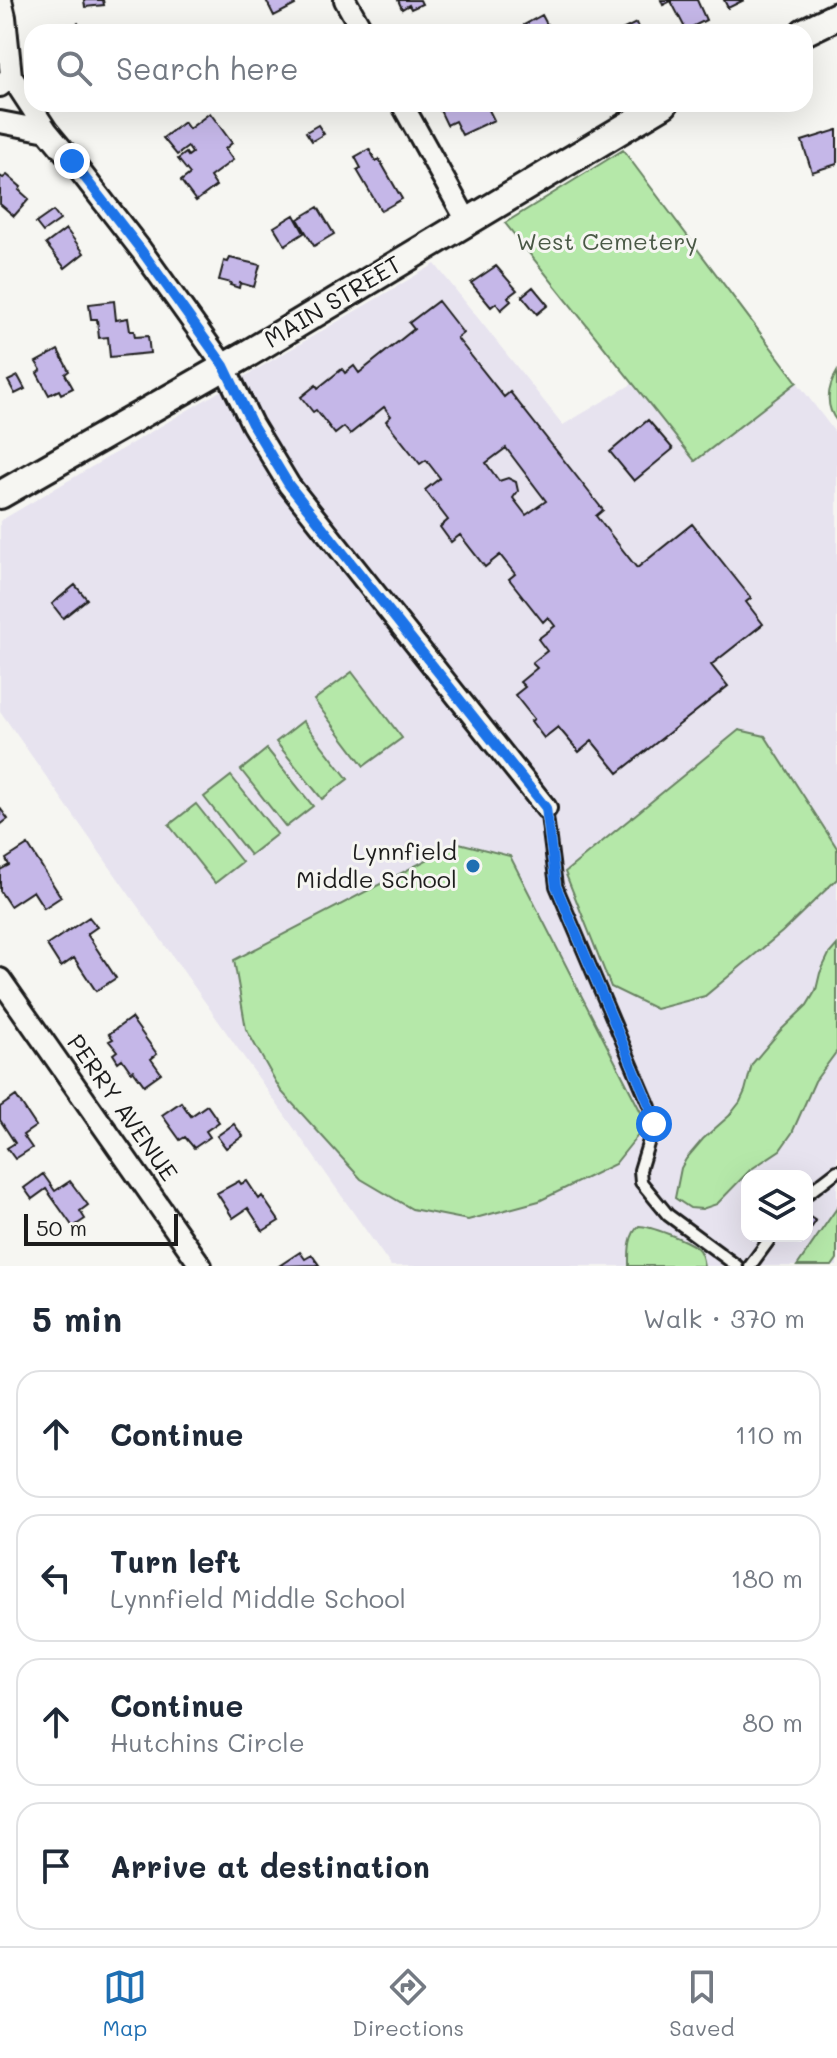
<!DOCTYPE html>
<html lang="en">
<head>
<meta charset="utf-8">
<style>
  body { margin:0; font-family:Mali,sans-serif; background:#f2f2f3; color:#1f2937 }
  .controls { position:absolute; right:24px; bottom:24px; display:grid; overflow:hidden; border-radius:16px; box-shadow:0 8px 32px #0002 }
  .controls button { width:72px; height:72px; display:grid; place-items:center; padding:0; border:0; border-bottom:2px solid #e0e1e3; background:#fff; color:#1f2937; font:40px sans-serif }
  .scale { position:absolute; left:24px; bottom:20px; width:154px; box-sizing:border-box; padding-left:8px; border:4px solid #1c1c1c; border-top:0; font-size:22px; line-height:28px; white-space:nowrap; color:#1c1c1c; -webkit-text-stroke:6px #f6f6f2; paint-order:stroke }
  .stop { position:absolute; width:24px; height:24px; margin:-18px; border:6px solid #1a73e8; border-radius:50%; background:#fff }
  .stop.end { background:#1a73e8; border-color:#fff; box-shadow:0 2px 8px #0008 }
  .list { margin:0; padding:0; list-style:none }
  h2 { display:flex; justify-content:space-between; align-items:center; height:104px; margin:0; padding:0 32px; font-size:34px }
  h2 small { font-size:26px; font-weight:400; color:#747a83 }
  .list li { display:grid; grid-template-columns:52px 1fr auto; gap:24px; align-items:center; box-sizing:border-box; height:128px; margin:0 16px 16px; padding:0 16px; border:2px solid #e0e1e3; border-radius:24px }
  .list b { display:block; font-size:30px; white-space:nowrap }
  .list p { margin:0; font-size:26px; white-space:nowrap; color:#747a83 }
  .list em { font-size:26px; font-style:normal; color:#747a83 }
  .icon { flex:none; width:44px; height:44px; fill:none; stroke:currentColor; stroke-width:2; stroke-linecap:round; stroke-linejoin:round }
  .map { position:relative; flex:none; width:837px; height:1266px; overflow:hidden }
  .search { position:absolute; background:#fff; box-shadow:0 8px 32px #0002; left:24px; right:24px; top:24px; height:88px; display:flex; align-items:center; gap:20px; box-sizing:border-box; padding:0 28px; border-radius:24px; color:#747a83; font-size:30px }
  .sheet { height:680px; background:#fff }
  nav { display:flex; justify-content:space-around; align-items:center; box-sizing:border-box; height:112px; border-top:2px solid #e0e1e3; background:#fff; font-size:22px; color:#747a83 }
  nav a { display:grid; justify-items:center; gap:4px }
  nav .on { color:#1f6fb2 }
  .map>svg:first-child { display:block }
  .built { fill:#e7e3ef; fill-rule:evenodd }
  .green { fill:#b5e8a9; stroke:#688262; stroke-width:2 }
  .building { fill:#c5b7e8; stroke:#1c1c1c; stroke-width:2; fill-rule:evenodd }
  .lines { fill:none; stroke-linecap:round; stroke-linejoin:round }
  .service-casing { stroke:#1c1c1c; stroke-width:16 }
  .minor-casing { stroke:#1c1c1c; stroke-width:26 }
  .tertiary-casing { stroke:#1c1c1c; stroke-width:32 }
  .service { stroke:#f6f6f2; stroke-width:10 }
  .minor { stroke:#f6f6f2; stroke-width:20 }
  .tertiary { stroke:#f6f6f2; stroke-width:26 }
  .route { stroke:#1a73e8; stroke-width:10 }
  .poi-dot { fill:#1f6fb2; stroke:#f6f6f2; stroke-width:3 }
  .labels { text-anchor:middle; stroke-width:6; stroke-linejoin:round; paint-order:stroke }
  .park-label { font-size:24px; fill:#4a5946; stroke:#f6f6f2 }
  .street-label { font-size:24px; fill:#1c1c1c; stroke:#f6f6f2 }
  .poi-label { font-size:24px; fill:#1c1c1c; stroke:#f6f6f2; text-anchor:end }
</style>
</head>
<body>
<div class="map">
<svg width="837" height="1266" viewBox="0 0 837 1266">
  <rect width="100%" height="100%" fill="#f6f6f2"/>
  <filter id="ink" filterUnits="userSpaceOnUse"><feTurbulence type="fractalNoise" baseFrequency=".0125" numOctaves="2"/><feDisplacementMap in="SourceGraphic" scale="16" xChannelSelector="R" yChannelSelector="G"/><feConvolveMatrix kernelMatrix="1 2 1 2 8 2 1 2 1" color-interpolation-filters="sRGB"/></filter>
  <g filter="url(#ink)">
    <path class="built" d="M435 264 563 425 632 384 695 460 797 382 837 435V1266H391L0 711V521ZM747 1176H807V1236H747Z"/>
    <path class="green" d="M623 150 797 382 695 461 505 223Z
      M837 372V421C825 407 827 388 837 372Z
      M352 672 402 738 364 766 314 700Z
      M303 721 348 779 322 799 276 742Z
      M739 730 765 736 837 848V879L782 932 705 996 656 1009 611 987 565 872Z
      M267 749 313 806 286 827 241 770Z
      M231 776 277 834 250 855 204 797Z
      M196 804 242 862 215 883 169 825Z
      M459 843 510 856 647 1124 615 1164 539 1201 468 1220 412 1209 361 1179 281 1091 246 1029 234 960Z
      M837 945V1051L815 1081 792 1133 780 1150 750 1170 717 1204 702 1209 690 1208 675 1198 681 1168 686 1159 703 1139 729 1116 740 1102 745 1091 752 1064 780 1031 807 1005 816 990 820 973 829 954Z
      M837 1208V1259L832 1266H797Z
      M639 1226C650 1226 687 1240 697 1248 702 1252 703 1260 704 1266H629C629 1253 628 1235 639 1226Z"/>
    <path class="building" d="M84 0H103L104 5 85 7Z
      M266 0H293L295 5 274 16Z
      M398 0H420L422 4 411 9 409 5 402 9Z
      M661 0H697L706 20 686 30 671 1 663 5Z
      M724 0H744L728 8Z
      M542 15 551 32H527L524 25Z
      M78 23 84 32H64Z
      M636 23 640 32H618Z
      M437 104H486L494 120 462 135 455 121 447 125Z
      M210 113 232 143 225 149 233 160 210 177 216 186 196 201 181 181 190 174 178 159 186 153 188 156 192 153 188 147 177 155 163 138 184 122 189 129Z
      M318 125 324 134 312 141 306 132Z
      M837 130V164L812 172 802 141Z
      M369 149 376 161 379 159 402 199 381 211 357 170 361 168 355 157Z
      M7 175 21 187 19 190 29 199 14 216 0 204V176L3 178Z
      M318 207 334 234 314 246 298 219Z
      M53 211 60 220 43 232 36 223Z
      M294 215 304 233 285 245 274 227Z
      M66 229 84 253 65 268 46 244Z
      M230 258 260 265 254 287 240 283 239 288 230 285 231 283 219 280 224 261 228 262Z
      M496 266 517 290 508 297 511 301 501 310 496 303 491 307 471 283Z
      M533 287 548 305 537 314 522 296Z
      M114 301 116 320 128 318 130 331H134L135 337 148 336 150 353 110 357 108 337 99 338 97 319H91L89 304Z
      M438 301 463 333 457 338 504 397 510 392 603 510 596 516 637 568 692 524 751 598 746 602 763 624 711 665 728 686 618 773 592 741 579 752 558 727 544 738 531 721 534 719 515 695 525 687 520 682 537 668 532 663 547 651 538 639 555 626 548 617 543 622 509 579 515 574 500 555 485 567 460 535 451 542 440 527 448 520 425 490 440 478 426 460 420 464 386 421 391 416 384 407 350 434 344 427 335 434 316 410 313 412 301 397 316 385 318 388 342 369 345 373 354 366 359 373 414 329 409 323ZM506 448 546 501 526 515 513 498 518 491 516 482 508 478 499 481 486 463Z
      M58 350 69 371 65 374 73 388 61 394 59 390 49 395 37 373 41 370 36 362Z
      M18 376 25 389 15 394 8 381Z
      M648 420 673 449 634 481 610 452Z
      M75 585 87 599 63 618 52 604Z
      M0 808 8 819 0 825Z
      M28 845 61 897 44 908 33 891 10 906 0 891V870L9 865 6 859Z
      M89 917 97 927 87 934 116 978 96 991 74 958 61 967 47 945Z
      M131 1018 157 1054 151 1059 161 1073 144 1085 133 1070 131 1072 122 1059 118 1062 113 1054 117 1051 109 1041 113 1039 109 1034Z
      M16 1096 36 1126 23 1135 32 1148 15 1159 7 1148 15 1143 0 1120V1107Z
      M181 1102 191 1116 207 1105 219 1122 206 1131 210 1137 194 1148 185 1137 180 1140 162 1115Z
      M234 1124 243 1136 226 1148 217 1136Z
      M43 1174 55 1191 70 1181 88 1205 80 1211 85 1219 73 1227 46 1189 32 1199 24 1188Z
      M239 1181 241 1184 247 1181 259 1199 262 1196 279 1221 263 1231 248 1208 233 1218 217 1193Z
      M807 1215 816 1221 807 1234Z
      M300 1252 305 1259 312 1255 319 1265 279 1266Z"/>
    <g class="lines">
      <g class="service-casing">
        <path id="service" d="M546 808 556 886 650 1107 654 1124 640 1170 641 1182 668 1215 737 1266
          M807 1194 837 1171
          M750 1266 772 1236"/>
      </g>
      <g class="minor-casing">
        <path id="minor" d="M345 0 363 32
          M11 76 47 131
          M0 86 11 76 5 17 1 0
          M402 104 467 221
          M0 122 47 131 72 161 141 250 224 366 252 424 289 485 546 808
          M0 979 201 1266"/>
      </g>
      <g class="tertiary-casing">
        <path id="tertiary" d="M804 32 837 16
          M0 495 249 353 664 104"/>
      </g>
      <use href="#service" class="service"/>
      <use href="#minor" class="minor"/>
      <use href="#tertiary" class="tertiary"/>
    </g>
  </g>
  <g class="lines" filter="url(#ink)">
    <path class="route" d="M72 161 141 250 224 366 252 424 289 485 546 808 556 886 650 1107 654 1124"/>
  </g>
  <circle class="poi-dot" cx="473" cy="866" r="8"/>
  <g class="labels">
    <g class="park-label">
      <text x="607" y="250">West Cemetery</text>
    </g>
    <g class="street-label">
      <text transform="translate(333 302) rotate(-31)" y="8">MAIN STREET</text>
      <text transform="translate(122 1108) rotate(55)" y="8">PERRY AVENUE</text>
    </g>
    <g class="poi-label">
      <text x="457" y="860">Lynnfield<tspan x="457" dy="28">Middle School</tspan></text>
    </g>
  </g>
</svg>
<div class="controls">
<button><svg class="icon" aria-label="layers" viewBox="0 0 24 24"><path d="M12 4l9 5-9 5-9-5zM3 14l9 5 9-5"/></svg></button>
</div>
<div class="scale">50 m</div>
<div class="stop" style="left:654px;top:1124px"></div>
<div class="stop end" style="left:72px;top:161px"></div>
<div class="search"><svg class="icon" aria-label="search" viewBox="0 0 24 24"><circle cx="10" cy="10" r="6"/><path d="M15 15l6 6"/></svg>Search here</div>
</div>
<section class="sheet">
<h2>5 min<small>Walk · 370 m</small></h2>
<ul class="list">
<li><svg class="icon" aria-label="ahead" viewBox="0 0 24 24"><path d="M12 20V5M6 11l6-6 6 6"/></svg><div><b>Continue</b></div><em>110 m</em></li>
<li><svg class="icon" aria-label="left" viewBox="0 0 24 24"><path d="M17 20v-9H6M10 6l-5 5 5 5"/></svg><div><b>Turn left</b><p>Lynnfield Middle School</p></div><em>180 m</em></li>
<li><svg class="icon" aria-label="ahead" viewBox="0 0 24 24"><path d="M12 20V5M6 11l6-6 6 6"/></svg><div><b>Continue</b><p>Hutchins Circle</p></div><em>80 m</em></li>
<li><svg class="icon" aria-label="arrive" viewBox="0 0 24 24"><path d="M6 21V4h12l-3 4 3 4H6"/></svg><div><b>Arrive at destination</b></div></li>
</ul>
</section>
<nav>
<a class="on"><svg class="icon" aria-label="map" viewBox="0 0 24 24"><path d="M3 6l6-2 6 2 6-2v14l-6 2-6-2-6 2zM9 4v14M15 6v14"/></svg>Map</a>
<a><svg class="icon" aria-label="directions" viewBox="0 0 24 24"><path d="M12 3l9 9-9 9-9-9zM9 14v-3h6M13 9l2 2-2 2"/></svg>Directions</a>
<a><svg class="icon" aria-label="saved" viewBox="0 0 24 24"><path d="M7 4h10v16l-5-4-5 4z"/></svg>Saved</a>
</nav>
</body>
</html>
